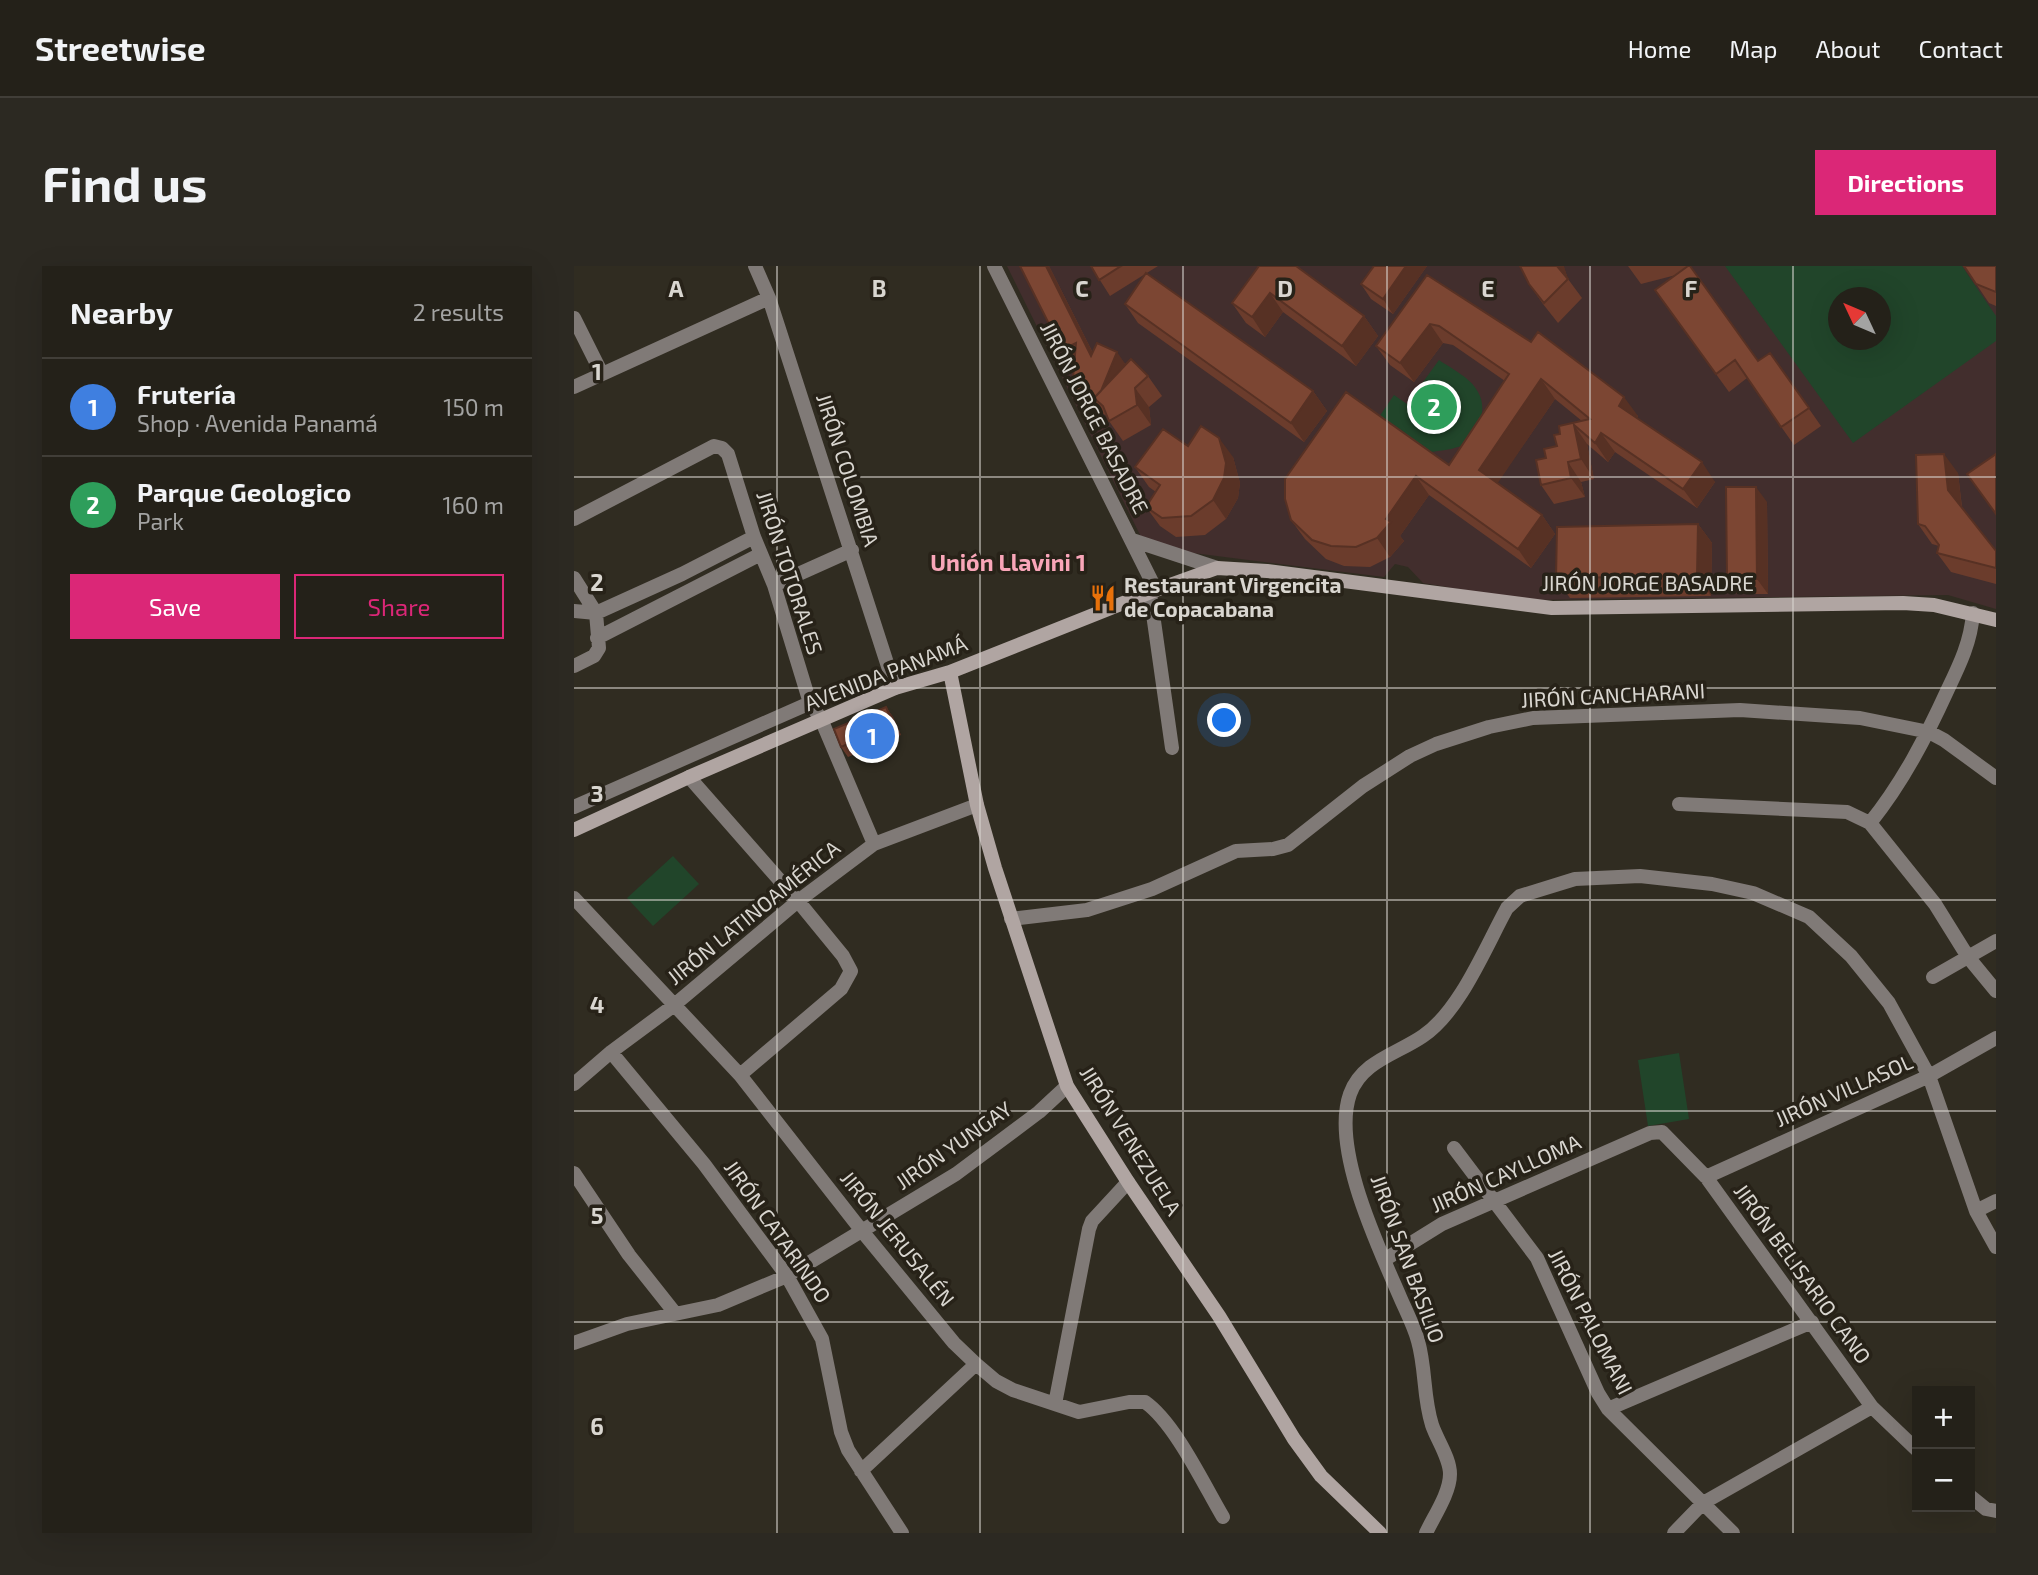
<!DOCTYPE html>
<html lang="en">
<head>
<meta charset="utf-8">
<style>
  body { margin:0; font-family:"Exo 2",sans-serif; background:#2c2922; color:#f1f3f6 }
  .controls { position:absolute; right:21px; bottom:21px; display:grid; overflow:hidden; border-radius:0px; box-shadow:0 7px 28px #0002 }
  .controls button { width:63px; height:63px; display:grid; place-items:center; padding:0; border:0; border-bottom:2px solid #413e38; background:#242119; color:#f1f3f6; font:35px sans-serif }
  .compass { position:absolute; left:1254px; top:21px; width:63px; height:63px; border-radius:50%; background:#242119; box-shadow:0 7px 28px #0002; rotate:314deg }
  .you { position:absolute; left:651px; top:455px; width:24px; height:24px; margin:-18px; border:5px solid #fff; border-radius:50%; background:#1a73e8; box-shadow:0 0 0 10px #1a73e833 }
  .badge { display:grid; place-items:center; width:46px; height:46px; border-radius:50%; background:#db2777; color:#fff; font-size:23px; font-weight:700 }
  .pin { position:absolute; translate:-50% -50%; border:4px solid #fff; box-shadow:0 2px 7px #0006 }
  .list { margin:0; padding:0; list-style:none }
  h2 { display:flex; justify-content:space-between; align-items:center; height:91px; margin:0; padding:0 28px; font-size:30px }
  h2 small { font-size:23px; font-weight:400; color:#a3a3a2 }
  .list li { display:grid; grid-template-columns:46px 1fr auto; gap:21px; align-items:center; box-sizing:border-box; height:98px; padding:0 28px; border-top:2px solid #413e38 }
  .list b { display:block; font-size:26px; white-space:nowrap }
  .list p { margin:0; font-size:23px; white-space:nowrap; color:#a3a3a2 }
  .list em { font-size:23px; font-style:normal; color:#a3a3a2 }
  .actions { display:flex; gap:14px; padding:21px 28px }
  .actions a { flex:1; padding:16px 0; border:2px solid #db2777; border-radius:0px; text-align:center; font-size:24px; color:#db2777 }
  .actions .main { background:#db2777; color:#fff }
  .map { position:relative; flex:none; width:1422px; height:1267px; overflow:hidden; border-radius:0px }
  header { display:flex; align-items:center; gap:42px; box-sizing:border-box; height:98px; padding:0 35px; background:#242119; border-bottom:2px solid #413e38 }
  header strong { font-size:33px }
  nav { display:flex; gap:38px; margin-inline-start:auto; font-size:24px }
  .intro { display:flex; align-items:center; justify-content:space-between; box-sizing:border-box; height:168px; padding:0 42px }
  h1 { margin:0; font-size:49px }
  .button { padding:18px 32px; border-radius:0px; background:#db2777; color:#fff; font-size:24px; font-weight:700 }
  main { display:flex; gap:42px; padding:0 42px }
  aside { flex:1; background:#242119; border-radius:0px; box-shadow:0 7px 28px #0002 }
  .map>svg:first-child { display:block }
  .education { fill:#422e2d; fill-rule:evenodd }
  .green { fill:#21452a; fill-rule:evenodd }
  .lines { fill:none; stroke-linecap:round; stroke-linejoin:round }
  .street { stroke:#807a77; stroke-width:14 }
  .secondary { stroke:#b0a5a2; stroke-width:14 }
  .wall { fill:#6b3c2c }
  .shaded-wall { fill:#573124 }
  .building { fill:#7c4633; stroke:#573124; stroke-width:2 }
  .grid { fill:none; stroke:#d9d6d0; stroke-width:2; stroke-opacity:0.55 }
  .labels { text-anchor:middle; stroke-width:7; stroke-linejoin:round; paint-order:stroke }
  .street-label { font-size:21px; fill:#d9d6d0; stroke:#272218 }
  .poi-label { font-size:21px; font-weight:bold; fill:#d9d6d0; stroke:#272218; text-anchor:start }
  .neighbourhood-label { font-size:23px; font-weight:bold; fill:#f9a6b9; stroke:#272218 }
  .grid-label { font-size:23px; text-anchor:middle; font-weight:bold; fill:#d9d6d0; stroke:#272218; stroke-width:7; stroke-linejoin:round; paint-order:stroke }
</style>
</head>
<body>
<header>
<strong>Streetwise</strong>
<nav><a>Home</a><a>Map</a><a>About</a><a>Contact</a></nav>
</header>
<div class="intro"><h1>Find us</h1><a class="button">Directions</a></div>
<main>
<aside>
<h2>Nearby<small>2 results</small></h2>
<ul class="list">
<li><span class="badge" style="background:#3f7fe0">1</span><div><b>Frutería</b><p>Shop · Avenida Panamá</p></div><em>150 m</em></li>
<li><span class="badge" style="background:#2e9e5b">2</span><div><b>Parque Geologico</b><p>Park</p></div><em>160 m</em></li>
</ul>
<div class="actions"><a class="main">Save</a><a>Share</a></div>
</aside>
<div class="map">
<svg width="1422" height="1267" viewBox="0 0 1422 1267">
  <rect width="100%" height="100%" fill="#302c21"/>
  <path class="education" d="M433 0H1422V343L1374 329 949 334 849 317 834 301 821 298 810 311 572 281ZM1265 32H1307V74H1265Z"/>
  <path class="green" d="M1151 0H1388L1422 50V75L1279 177ZM1265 32H1307V74H1265Z
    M865 94C878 103 897 112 904 126 909 135 909 143 907 153 901 181 882 183 856 186L803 154 820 129 833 138Z
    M99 590 125 618 79 660 53 632Z
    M1105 787 1115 853 1074 860 1064 794Z"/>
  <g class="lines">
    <path class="street" d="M181 0 195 32 321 422
      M420 0 582 324
      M0 52 28 108
      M0 121 195 32
      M0 253 140 180 148 182 154 188 180 271 200 319 236 437 247 453 300 578
      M558 274 643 302
      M0 312 22 347 25 382 20 390 0 400
      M200 319 278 284
      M576 327 598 482
      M0 345 22 347 108 308 180 271
      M23 372 187 288
      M115 511 224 635 269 690 277 705 267 723 166 809
      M1105 538 1273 546 1296 557 1361 638 1394 691 1422 725
      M0 541 236 437
      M1296 557C1329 516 1352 471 1374 423 1386 398 1397 375 1399 347
      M0 632 166 809 288 965 380 1077 402 1098 422 1115 439 1124 505 1146 555 1136H571C601 1157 630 1219 649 1251
      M437 653 513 644 578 623 662 585 699 583 714 579 789 520 836 490 862 478 915 461 959 452 1166 444 1286 452 1355 466 1370 474 1422 512
      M1359 711 1422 675
      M37 786 130 898 213 1010 248 1073 267 1166 274 1184 328 1267
      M0 818 37 786 99 740 224 635 300 578 403 539
      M880 882 963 992 1024 1127 1034 1143 1159 1267
      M0 907 55 989 101 1047
      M1132 911 1355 810 1422 772
      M1402 945 1422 935
      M810 994 868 958 1076 867 1088 866 1132 911 1298 1141 1343 1184
      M0 1077 53 1058 144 1039 213 1010 382 908 465 846 493 820
      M481 1138 515 963 518 955 554 916
      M1034 1143 1238 1056
      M287 1205 402 1098
      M1396 1230 1412 1243 1422 1245
      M852 1267C860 1250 876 1227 876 1208 876 1192 863 1174 858 1159 849 1131 852 1103 844 1075 840 1060 832 1045 826 1031 804 980 757 882 776 828 788 795 823 788 849 770 886 745 911 682 933 642L946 630 1001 613 1066 610 1138 618 1179 627 1235 651 1277 690 1315 737 1355 810 1402 945 1422 981
      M1100 1267 1129 1237 1298 1141"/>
    <path class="secondary" d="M376 406 403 539 421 602 493 820 554 916 645 1050 720 1173 747 1210 806 1267
      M0 564 115 511 321 422 376 406 582 324 643 302 693 305 978 342 1329 337 1360 339 1422 354"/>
  </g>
  <path class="wall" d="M475 0 519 87 552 98 574 110 588 130 575 141 577 159 549 175 535 155 533 150 521 143 509 142 498 125 500 100 488 84Z
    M517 0H584L536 30Z
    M685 0 790 50 804 70 782 100 709 46 691 71 672 57 658 37Z
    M800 0H853L819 48 797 33 787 18Z
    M1054 0H1116L1184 95 1196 87 1247 160 1220 179 1173 112 1155 126 1081 24 1102 9 1067 18Z
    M1390 0H1422V40L1415 37Z
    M990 2 994 13 1008 32 984 57 969 38 955 18Z
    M853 9 1064 150 1063 152 1141 216 1123 242 1041 186 1034 196 1013 178 1020 213 1007 216 1011 231 980 238 967 219 972 192 983 180 986 168 1008 155 981 133 923 217 968 249 981 268 957 302 855 229 826 270 830 275 816 291 796 301 770 300 752 293 731 273 717 254 875 199 931 115 879 79 869 77 840 116 816 99 802 80Z
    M551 38 739 125 753 145 730 176 564 57Z
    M659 191 666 217 664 232 652 253 631 269 602 271 586 260 572 241 582 226 575 221 561 201Z
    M1384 207 1388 241 1422 285V318L1377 306 1363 287 1365 280 1358 278 1344 258Z
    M1193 236 1194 328H1163L1153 313Z
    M1124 258 1138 277 1137 330 996 332 982 312Z
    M312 441 319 451 327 469 274 491 267 481Z"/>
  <path class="shaded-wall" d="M472 0H475L529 107 517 90Z
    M832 0H853L819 48 809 33Z
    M983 0H990L994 13Z
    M696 27 709 46 691 71 678 51Z
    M790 50 804 70 782 100 768 80Z
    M856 58 869 77 840 116 826 97Z
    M543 86 554 102 529 140 523 134Z
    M967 113 981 133 919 224 905 204Z
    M561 122 575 141 577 159 563 139Z
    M739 125 753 145 730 176 717 157Z
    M1050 131 1064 150 1058 159 1045 140Z
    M1000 159 1013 178 1020 213 1007 193Z
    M1027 167 1041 186 1034 196 1021 177Z
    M645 172 659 191 666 217 664 232 652 253 639 234Z
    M1370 188 1384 207 1388 244 1374 224Z
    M994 196 1007 216 1011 231 997 212Z
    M1128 196 1141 216 1123 242 1109 223Z
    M842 210 855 229 826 270 830 275 816 291 803 272 812 253Z
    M1182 221 1193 236 1194 328 1183 313Z
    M968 249 981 268 957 302 944 283Z
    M1124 258 1138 277 1137 330 1123 310Z
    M312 441 319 451 327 469 320 459Z"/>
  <path class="building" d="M446 0H472L517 90 523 77 543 86 527 125 520 132 522 134 509 126 498 125 502 77 488 84Z
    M517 0H547L525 14Z
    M685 0H722L790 50 768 80 696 27 678 51 658 37Z
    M800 0H832L809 33 787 18Z
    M946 0H983L994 13 970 37 955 18Z
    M1114 0H1116L1184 95 1196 87 1235 142 1207 161 1161 94 1142 108 1081 24Z
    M1390 0H1422V26L1402 18Z
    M572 7 739 125 717 157 551 38Z
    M853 9 957 76 964 66 1050 131 1045 140 1128 196 1109 223 1027 167 1021 177 1000 159 1007 193 994 196 997 212 967 219 962 194 972 192 970 183 983 180 980 169 986 168 985 160 1016 153 967 113 905 204 968 249 944 283 842 210 812 253 817 256 803 272 782 281 757 280 738 274 717 254 711 233V213L772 126 875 199 935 108 865 60 856 58 826 97 802 80Z
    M557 93 574 110 561 122 563 139 535 155 529 140 520 132Z
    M627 160 645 172 652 197 650 212 639 234 617 250 588 252 572 241 586 219 561 201 589 163 614 180Z
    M1370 188 1374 224 1422 285V302L1363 287 1365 279 1351 260 1344 258 1342 189Z
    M1422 188V248L1393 208Z
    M1152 221H1182L1183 313H1153Z
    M1124 258 1123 310 982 312 983 261Z
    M312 441 320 459 267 481 260 463Z"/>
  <path class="grid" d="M203 0V1267M406 0V1267M609 0V1267M813 0V1267M1016 0V1267M1219 0V1267M0 211H1422M0 422H1422M0 634H1422M0 845H1422M0 1056H1422"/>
  <defs>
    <g id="restaurant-bare" transform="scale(2.1)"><path d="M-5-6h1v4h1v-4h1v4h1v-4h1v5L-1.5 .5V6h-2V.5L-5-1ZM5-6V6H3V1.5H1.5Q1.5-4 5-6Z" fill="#e8710a" stroke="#272218" stroke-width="2.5" paint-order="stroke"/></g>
  </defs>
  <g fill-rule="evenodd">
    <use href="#restaurant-bare" x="529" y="332"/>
  </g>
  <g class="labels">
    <g class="street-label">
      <text transform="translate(520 152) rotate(63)" y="7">JIRÓN JORGE BASADRE</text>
      <text transform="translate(273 204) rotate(72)" y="7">JIRÓN COLOMBIA</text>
      <text transform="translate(215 307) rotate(72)" y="7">JIRÓN TOTORALES</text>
      <text x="1074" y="325">JIRÓN JORGE BASADRE</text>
      <text transform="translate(312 408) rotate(-21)" y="7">AVENIDA PANAMÁ</text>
      <text transform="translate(1039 430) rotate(-3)" y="7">JIRÓN CANCHARANI</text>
      <text transform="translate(180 647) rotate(-39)" y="7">JIRÓN LATINOAMÉRICA</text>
      <text transform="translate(1270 825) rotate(-24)" y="7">JIRÓN VILLASOL</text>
      <text transform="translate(556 875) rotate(58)" y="7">JIRÓN VENEZUELA</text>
      <text transform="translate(380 880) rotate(-35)" y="7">JIRÓN YUNGAY</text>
      <text transform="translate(932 908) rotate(-24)" y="7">JIRÓN CAYLLOMA</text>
      <text transform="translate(203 966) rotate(55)" y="7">JIRÓN CATARINDO</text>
      <text transform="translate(323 973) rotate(51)" y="7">JIRÓN JERUSALÉN</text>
      <text transform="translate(833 993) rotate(70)" y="7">JIRÓN SAN BASILIO</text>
      <text transform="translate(1228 1008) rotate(54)" y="7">JIRÓN BELISARIO CANO</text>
      <text transform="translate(1016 1056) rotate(63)" y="7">JIRÓN PALOMANI</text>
    </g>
    <g class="poi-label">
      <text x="550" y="327">Restaurant Virgencita<tspan x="550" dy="24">de Copacabana</tspan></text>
    </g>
    <g class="neighbourhood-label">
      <text x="434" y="305">Unión Llavini 1</text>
    </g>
  </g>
  <g class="grid-label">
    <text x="102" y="31">A</text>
    <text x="305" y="31">B</text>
    <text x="508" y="31">C</text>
    <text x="711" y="31">D</text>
    <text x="914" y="31">E</text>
    <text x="1117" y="31">F</text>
    <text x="23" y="114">1</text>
    <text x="23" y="325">2</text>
    <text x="23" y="536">3</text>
    <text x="23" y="747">4</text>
    <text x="23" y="958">5</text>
    <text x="23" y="1169">6</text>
  </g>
</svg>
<div class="controls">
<button>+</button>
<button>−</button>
</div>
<svg class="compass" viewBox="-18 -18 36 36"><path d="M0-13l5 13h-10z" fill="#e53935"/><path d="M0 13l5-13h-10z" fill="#a3a3a2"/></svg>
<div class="you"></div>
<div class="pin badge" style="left:298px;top:470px;background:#3f7fe0">1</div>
<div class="pin badge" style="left:860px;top:141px;background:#2e9e5b">2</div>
</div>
</main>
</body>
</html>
